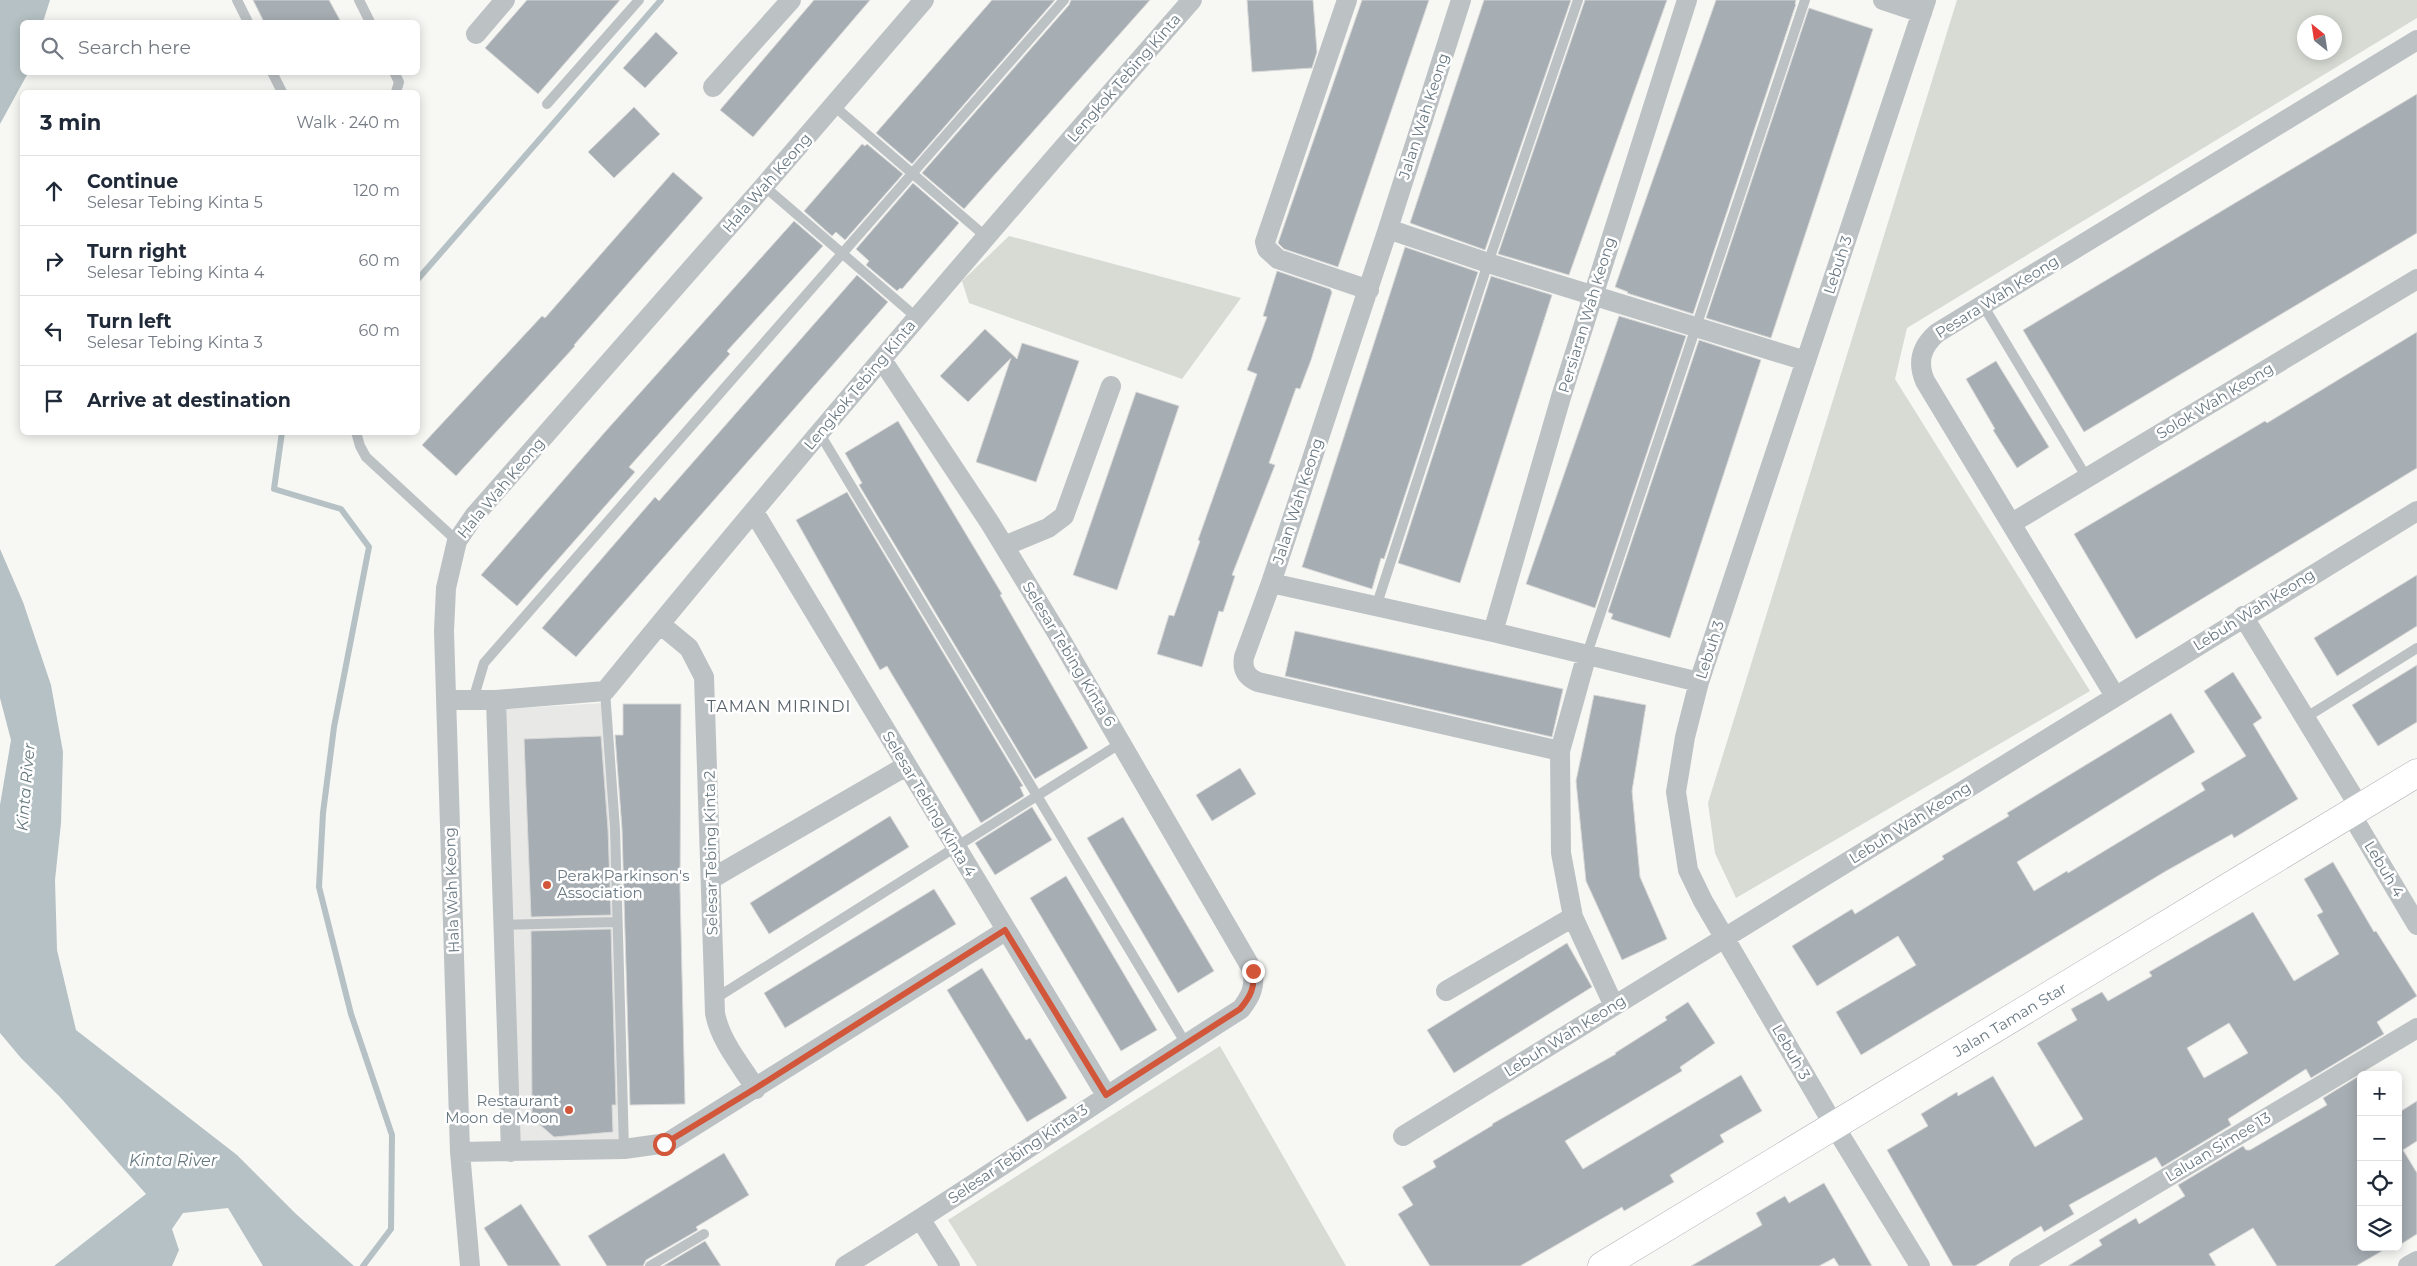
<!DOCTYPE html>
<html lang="en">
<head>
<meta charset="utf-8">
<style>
  body { margin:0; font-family:Montserrat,sans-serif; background:#f2f2f3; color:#1f2937 }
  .controls { position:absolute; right:15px; bottom:15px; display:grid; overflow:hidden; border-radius:8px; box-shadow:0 2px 12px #0003 }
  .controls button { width:45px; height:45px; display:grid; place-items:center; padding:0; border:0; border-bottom:1px solid #e0e1e3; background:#fff; color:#1f2937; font:25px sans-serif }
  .compass { position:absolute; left:2297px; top:15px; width:45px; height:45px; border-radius:50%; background:#fff; box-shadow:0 2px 12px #0003; rotate:330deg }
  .stop { position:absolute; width:15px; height:15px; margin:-11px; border:4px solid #d25639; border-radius:50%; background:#fff }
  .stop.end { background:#d25639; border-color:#fff; box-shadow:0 1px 5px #0008 }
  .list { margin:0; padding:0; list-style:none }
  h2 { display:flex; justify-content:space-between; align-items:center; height:65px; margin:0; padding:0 20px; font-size:21px }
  h2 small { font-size:16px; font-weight:400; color:#747a83 }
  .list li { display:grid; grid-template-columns:32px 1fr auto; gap:15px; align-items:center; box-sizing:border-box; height:70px; padding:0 20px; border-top:1px solid #e0e1e3 }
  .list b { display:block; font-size:19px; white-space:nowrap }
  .list p { margin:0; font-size:16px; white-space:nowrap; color:#747a83 }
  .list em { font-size:16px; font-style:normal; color:#747a83 }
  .icon { flex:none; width:28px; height:28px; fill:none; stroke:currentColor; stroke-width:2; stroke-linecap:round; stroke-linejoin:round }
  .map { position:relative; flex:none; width:2417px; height:1266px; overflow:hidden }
  .search { position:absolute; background:#fff; box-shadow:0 2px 12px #0003; left:20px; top:20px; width:400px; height:55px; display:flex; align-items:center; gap:12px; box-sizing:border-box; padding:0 18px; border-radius:8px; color:#747a83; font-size:19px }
  .panel { position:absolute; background:#fff; box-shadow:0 2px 12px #0003; left:20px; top:90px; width:400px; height:345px; border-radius:8px }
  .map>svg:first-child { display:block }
  .built { fill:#e8e8e7 }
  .green { fill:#d7dbd4; fill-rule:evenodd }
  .water { fill:#b5c1c4 }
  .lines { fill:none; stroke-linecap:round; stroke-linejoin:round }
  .stream { stroke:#b5c1c4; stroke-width:6 }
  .building { fill:#a6adb3; stroke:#d8d8d7; fill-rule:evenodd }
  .secondary-casing { stroke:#afb5b9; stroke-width:29 }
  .lane { stroke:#bcc1c4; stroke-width:10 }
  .street { stroke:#bcc1c4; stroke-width:20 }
  .secondary { stroke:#fff; stroke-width:28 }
  .route { stroke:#d25639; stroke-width:6 }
  .poi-dot { fill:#d25639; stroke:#fff; stroke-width:2 }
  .labels { text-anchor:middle; stroke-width:5; stroke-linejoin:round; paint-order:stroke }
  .street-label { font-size:15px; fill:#697882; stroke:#fff }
  .poi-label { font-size:15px; fill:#697882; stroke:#fff; text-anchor:start }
  .neighbourhood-label { font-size:16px; letter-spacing:1px; fill:#566168; stroke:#fff }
  .water-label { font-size:16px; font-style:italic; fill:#65787e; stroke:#fff }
</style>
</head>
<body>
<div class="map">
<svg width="2417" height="1266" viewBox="0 0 2417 1266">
  <rect width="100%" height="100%" fill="#f7f7f4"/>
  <path class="built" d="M604 703 624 1150 507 1154 503 709Z"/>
  <path class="green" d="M1957 0H2417V18L1907 328 1895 379 2090 691 1736 898 1715 853 1708 803ZM2334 22V52H2304V22Z
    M1009 236 1241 298 1182 379 969 303 962 281Z
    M1220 1046 1346 1266H977L948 1220Z"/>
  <path class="water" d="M0 0H50L43 22H22V72L28 73 0 124Z
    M0 549 23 602 51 685 63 752 61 823 55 880 57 950 76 1030 237 1155 296 1214 354 1266H263L228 1208 183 1213 172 1229 179 1250 172 1266H54L146 1194 60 1097 21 1058 0 1033V805L11 740 0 698Z"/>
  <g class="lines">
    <path class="stream" d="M418 279 661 0
      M282 432 274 489 341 509 369 547 334 727 323 813 319 887 351 1014 392 1135 391 1229 363 1266"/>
  </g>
  <path class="building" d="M253 0H329L341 22H264Z
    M527 0H620L538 94 485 48Z
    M814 0H870L753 137 720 110Z
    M992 0H1055L912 164 876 133Z
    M1071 0H1150L964 209 922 173 1069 5Z
    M1247 0H1313L1317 52 1312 68 1252 72Z
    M1362 0H1429L1338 267 1284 249 1278 243Z
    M1484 0H1571L1485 250 1410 223Z
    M1585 0H1667L1569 275 1498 254Z
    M1716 0H1796L1795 4H1796L1693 314 1627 293 1628 292 1615 287Z
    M1809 8 1873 29 1771 338 1706 318Z
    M656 32 678 53 645 88 623 68Z
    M2417 94V233L2084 432 2023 330Z
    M634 107 660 134 614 178 588 152Z
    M862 144 865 146 867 144 903 174 845 240 836 232 832 236 804 211Z
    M673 172 703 198 574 345 575 346 456 476 422 445 542 316 545 318Z
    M913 183 959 223 902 289 900 288 897 291 866 265 869 261 856 249Z
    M794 221 823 246 727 351 730 354 629 467 635 472 517 606 481 575 605 432Z
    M1405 247 1478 272 1384 559 1381 558 1372 589 1302 567Z
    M1277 271 1330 289 1332 292 1311 360 1300 389 1296 388 1269 463 1275 465 1232 575 1235 576 1223 612 1219 611 1202 667 1157 654 1169 615 1174 616 1200 541 1198 540 1257 374 1247 370 1267 317 1263 316Z
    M857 275 888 302 576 657 542 628 655 497 659 501Z
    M1491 276 1552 295 1460 583 1398 563Z
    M1619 316 1686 336 1595 608 1526 584Z
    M985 329 1017 359 1022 343 1079 361 1036 482 976 462 1011 358 968 402 940 376Z
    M2417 332V468L2136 639 2074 534 2265 421 2267 423Z
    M1699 340 1761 360 1670 638 1611 619 1613 614 1608 612Z
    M1996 361 2049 447 2017 468 1993 430 1995 429 1966 379Z
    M1136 392 1179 406 1117 590 1073 575Z
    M898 421 1002 594 1000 595 1088 748 1035 779 859 485 862 483 845 453Z
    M847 492 1023 786 1020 787 1024 796 981 823 887 666 880 670 796 520Z
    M2417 575V626L2337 676 2314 638Z
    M1295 631 1563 689 1552 737 1285 676Z
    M2417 665V722L2378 746 2352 705Z
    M2233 672 2262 718 2253 724 2298 799 2234 838 2232 834 2166 871 1861 1055 1836 1012 1916 965 1898 936 1817 986 1792 946 1852 909 1855 914 1944 859 1942 856 2009 816 2007 813 2171 713 2195 752 2017 862 2034 891 2067 871 2068 873 2205 790 2201 783 2246 756 2204 691Z
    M1594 695 1646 705 1632 791 1640 877 1667 939 1622 960 1586 881 1576 781Z
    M623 704H681L680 888 685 1104 630 1105 622 829 615 735H623Z
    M601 736 608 829 611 915 531 917 524 739Z
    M1240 768 1256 794 1212 821 1196 795Z
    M1032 807 1052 840 995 875 975 843Z
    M890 816 909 847 769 934 750 903Z
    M1123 817 1214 971 1178 993 1087 838Z
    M2333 862 2374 932 2376 931 2417 996 2377 1022 2384 1034 2311 1078 2306 1069 2228 1119 2231 1125 2162 1167 2156 1157 2069 1205 2074 1214 2044 1232 2041 1226 1975 1266H1953L1887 1150 1928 1126 1921 1114 1957 1092 1958 1096 1993 1076 2035 1147 2083 1119 2037 1043 2077 1020 2071 1009 2102 992 2108 1001 2152 976 2149 972 2253 912 2294 981 2339 954 2317 915 2323 912 2304 879ZM2229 1023 2248 1053 2204 1078 2187 1048Z
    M1066 876 1157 1030 1121 1051 1030 898Z
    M934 889 956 924 785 1028 764 993Z
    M611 929 616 1105H612L613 1132 554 1137 532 1118 531 931Z
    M1567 943 1592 987 1454 1073 1427 1030Z
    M982 968 1026 1040 1030 1038 1067 1098 1027 1122 947 990Z
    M1688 1002 1715 1043 1680 1067 1682 1071 1565 1141 1583 1169 1741 1075 1762 1111 1720 1135 1724 1142 1670 1175 1674 1182 1624 1211 1622 1207 1520 1266H1430L1398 1214 1413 1205 1402 1187 1436 1167 1433 1161 1493 1125 1492 1124 1616 1054 1615 1053 1667 1020 1665 1017Z
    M2359 1076 2361 1247H2389L2356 1266H2277L2253 1228 2209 1254 2216 1266H2068L2102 1245 2099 1240 2136 1218 2139 1224 2185 1196 2178 1185 2243 1146 2246 1150H2250L2327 1105 2323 1098Z
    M2417 1101V1141L2403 1150 2417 1173V1234L2398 1246V1113Z
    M724 1153 749 1195 696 1227 698 1230 646 1260 643 1266H607L588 1236Z
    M1824 1183 1872 1266H1839L1834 1258 1819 1266H1691L1762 1225 1756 1213 1785 1196 1789 1203Z
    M521 1204 561 1266H508L484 1228Z
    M705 1241 721 1266H663Z"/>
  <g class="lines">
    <g class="secondary-casing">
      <path id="secondary" d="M1602 1266 2417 773"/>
    </g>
    <path class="lane" d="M237 0 248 22
      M359 0 370 22
      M272 72 282 92
      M394 72 399 82 396 92
      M547 104 639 0
      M834 106 985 236
      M764 186 916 317
      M1983 305 2087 478
      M356 432 360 446 366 457 457 541
      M820 434 1186 1044
      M1376 607 1488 263 1578 0
      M1587 654 1805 0
      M605 691 615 829 624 1149
      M473 700 484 663 1064 0
      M2305 718 2417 648
      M502 925 616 922
      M716 998 1121 743
      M650 1266 704 1234"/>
    <path class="street" d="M1347 0 1265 242 1267 249 1278 259 1369 290
      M1461 0 1388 229 1271 583 1493 632 1699 682
      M1883 0 1922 13
      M476 34 505 0
      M713 87 791 0
      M1388 229 1488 263 1806 361
      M754 512 1106 1095
      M2012 523 2417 279
      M1004 546 1048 528 1064 516 1111 386
      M1271 583 1244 657C1242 669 1246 677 1258 682L1560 751
      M2243 616 2360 808
      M660 624 689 648 704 677 715 1013C720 1041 741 1065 756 1089
      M1493 632 1561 397 1687 0
      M1587 654 1560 751 1561 853 1573 917 1614 1006
      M2115 696 1925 381C1917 362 1921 347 1937 333L2417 40
      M446 700H496L605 691C796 457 993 227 1192 0
      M496 700 511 1152
      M2351 814 2417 925
      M711 879 906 766
      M1446 991 1573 917
      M1403 1136 2417 511
      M460 1152 624 1149 667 1143 1005 931
      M921 1220 950 1266
      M470 1266 460 1152 444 631 446 588 457 541 474 516 764 186 924 0
      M845 1266C979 1184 1108 1093 1241 1009 1251 996 1255 987 1253 971L1057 633 990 523 882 360
      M1920 1266 1835 1127 1703 901 1688 870 1676 792 1685 737 1699 682 1926 0
      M2019 1266 2417 1028
      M2408 1266 2417 1261"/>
    <use href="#secondary" class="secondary"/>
  </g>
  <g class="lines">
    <path class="route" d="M664 1144 756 1088 1005 930 1106 1095 1240 1009C1251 996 1255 987 1253 971"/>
  </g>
  <g class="poi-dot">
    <circle cx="547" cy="885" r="5"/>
    <circle cx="569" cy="1110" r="5"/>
  </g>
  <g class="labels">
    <g class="street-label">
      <text transform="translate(1124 78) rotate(-49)" y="5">Lengkok Tebing Kinta</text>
      <text transform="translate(1424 116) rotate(-72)" y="5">Jalan Wah Keong</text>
      <text transform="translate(767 183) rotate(-49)" y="5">Hala Wah Keong</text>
      <text transform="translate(1838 265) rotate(-72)" y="5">Lebuh 3</text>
      <text transform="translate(1997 297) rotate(-32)" y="5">Pesara Wah Keong</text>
      <text transform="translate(1587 315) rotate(-73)" y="5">Persiaran Wah Keong</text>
      <text transform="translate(860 385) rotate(-50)" y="5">Lengkok Tebing Kinta</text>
      <text transform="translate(2215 401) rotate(-31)" y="5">Solok Wah Keong</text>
      <text transform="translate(501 488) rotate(-50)" y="5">Hala Wah Keong</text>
      <text transform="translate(1298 501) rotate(-72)" y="5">Jalan Wah Keong</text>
      <text transform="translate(2254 610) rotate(-32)" y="5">Lebuh Wah Keong</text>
      <text transform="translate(1710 650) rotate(-72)" y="5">Lebuh 3</text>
      <text transform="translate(1069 654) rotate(59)" y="5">Selesar Tebing Kinta 6</text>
      <text transform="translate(929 804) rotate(59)" y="5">Selesar Tebing Kinta 4</text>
      <text transform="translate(1910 823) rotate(-32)" y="5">Lebuh Wah Keong</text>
      <text transform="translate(711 853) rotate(-91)" y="5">Selesar Tebing Kinta 2</text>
      <text transform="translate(2384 869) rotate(59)" y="5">Lebuh 4</text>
      <text transform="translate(452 890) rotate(-92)" y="5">Hala Wah Keong</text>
      <text transform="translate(2010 1020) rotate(-31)" y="5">Jalan Taman Star</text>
      <text transform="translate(1565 1036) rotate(-32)" y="5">Lebuh Wah Keong</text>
      <text transform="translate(1791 1052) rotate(60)" y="5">Lebuh 3</text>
      <text transform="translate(2218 1147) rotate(-31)" y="5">Laluan Simee 13</text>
      <text transform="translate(1018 1154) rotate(-34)" y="5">Selesar Tebing Kinta 3</text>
    </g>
    <g class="poi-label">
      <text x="557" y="881">Perak Parkinson's<tspan x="557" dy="17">Association</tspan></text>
      <text x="559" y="1106" text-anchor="end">Restaurant<tspan x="559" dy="17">Moon de Moon</tspan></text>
    </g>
    <g class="neighbourhood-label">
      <text x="779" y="712">TAMAN MIRINDI</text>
    </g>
    <g class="water-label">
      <text transform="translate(25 787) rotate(-85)" y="6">Kinta River</text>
      <text x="173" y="1166">Kinta River</text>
    </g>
  </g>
</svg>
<div class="controls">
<button>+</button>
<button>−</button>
<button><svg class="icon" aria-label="locate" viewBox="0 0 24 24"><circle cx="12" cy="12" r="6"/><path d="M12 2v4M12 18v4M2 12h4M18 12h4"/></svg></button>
<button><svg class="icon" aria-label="layers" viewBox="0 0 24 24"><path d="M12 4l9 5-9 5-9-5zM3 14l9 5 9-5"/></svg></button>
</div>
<svg class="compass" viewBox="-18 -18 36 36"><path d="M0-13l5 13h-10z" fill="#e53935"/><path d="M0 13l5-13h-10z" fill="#747a83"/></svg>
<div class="stop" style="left:664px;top:1144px"></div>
<div class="stop end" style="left:1253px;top:971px"></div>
<div class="search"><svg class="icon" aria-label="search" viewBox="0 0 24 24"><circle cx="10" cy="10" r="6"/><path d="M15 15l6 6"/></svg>Search here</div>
<section class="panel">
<h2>3 min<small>Walk · 240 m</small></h2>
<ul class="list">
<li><svg class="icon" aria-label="ahead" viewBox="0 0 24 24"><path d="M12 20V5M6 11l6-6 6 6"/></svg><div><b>Continue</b><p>Selesar Tebing Kinta 5</p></div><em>120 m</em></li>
<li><svg class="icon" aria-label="right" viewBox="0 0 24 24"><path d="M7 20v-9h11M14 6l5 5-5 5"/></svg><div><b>Turn right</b><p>Selesar Tebing Kinta 4</p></div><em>60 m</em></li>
<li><svg class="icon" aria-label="left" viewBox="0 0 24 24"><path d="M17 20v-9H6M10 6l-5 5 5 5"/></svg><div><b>Turn left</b><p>Selesar Tebing Kinta 3</p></div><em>60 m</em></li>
<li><svg class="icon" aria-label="arrive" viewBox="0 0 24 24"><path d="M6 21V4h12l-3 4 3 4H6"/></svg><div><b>Arrive at destination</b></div></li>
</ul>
</section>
</div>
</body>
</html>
